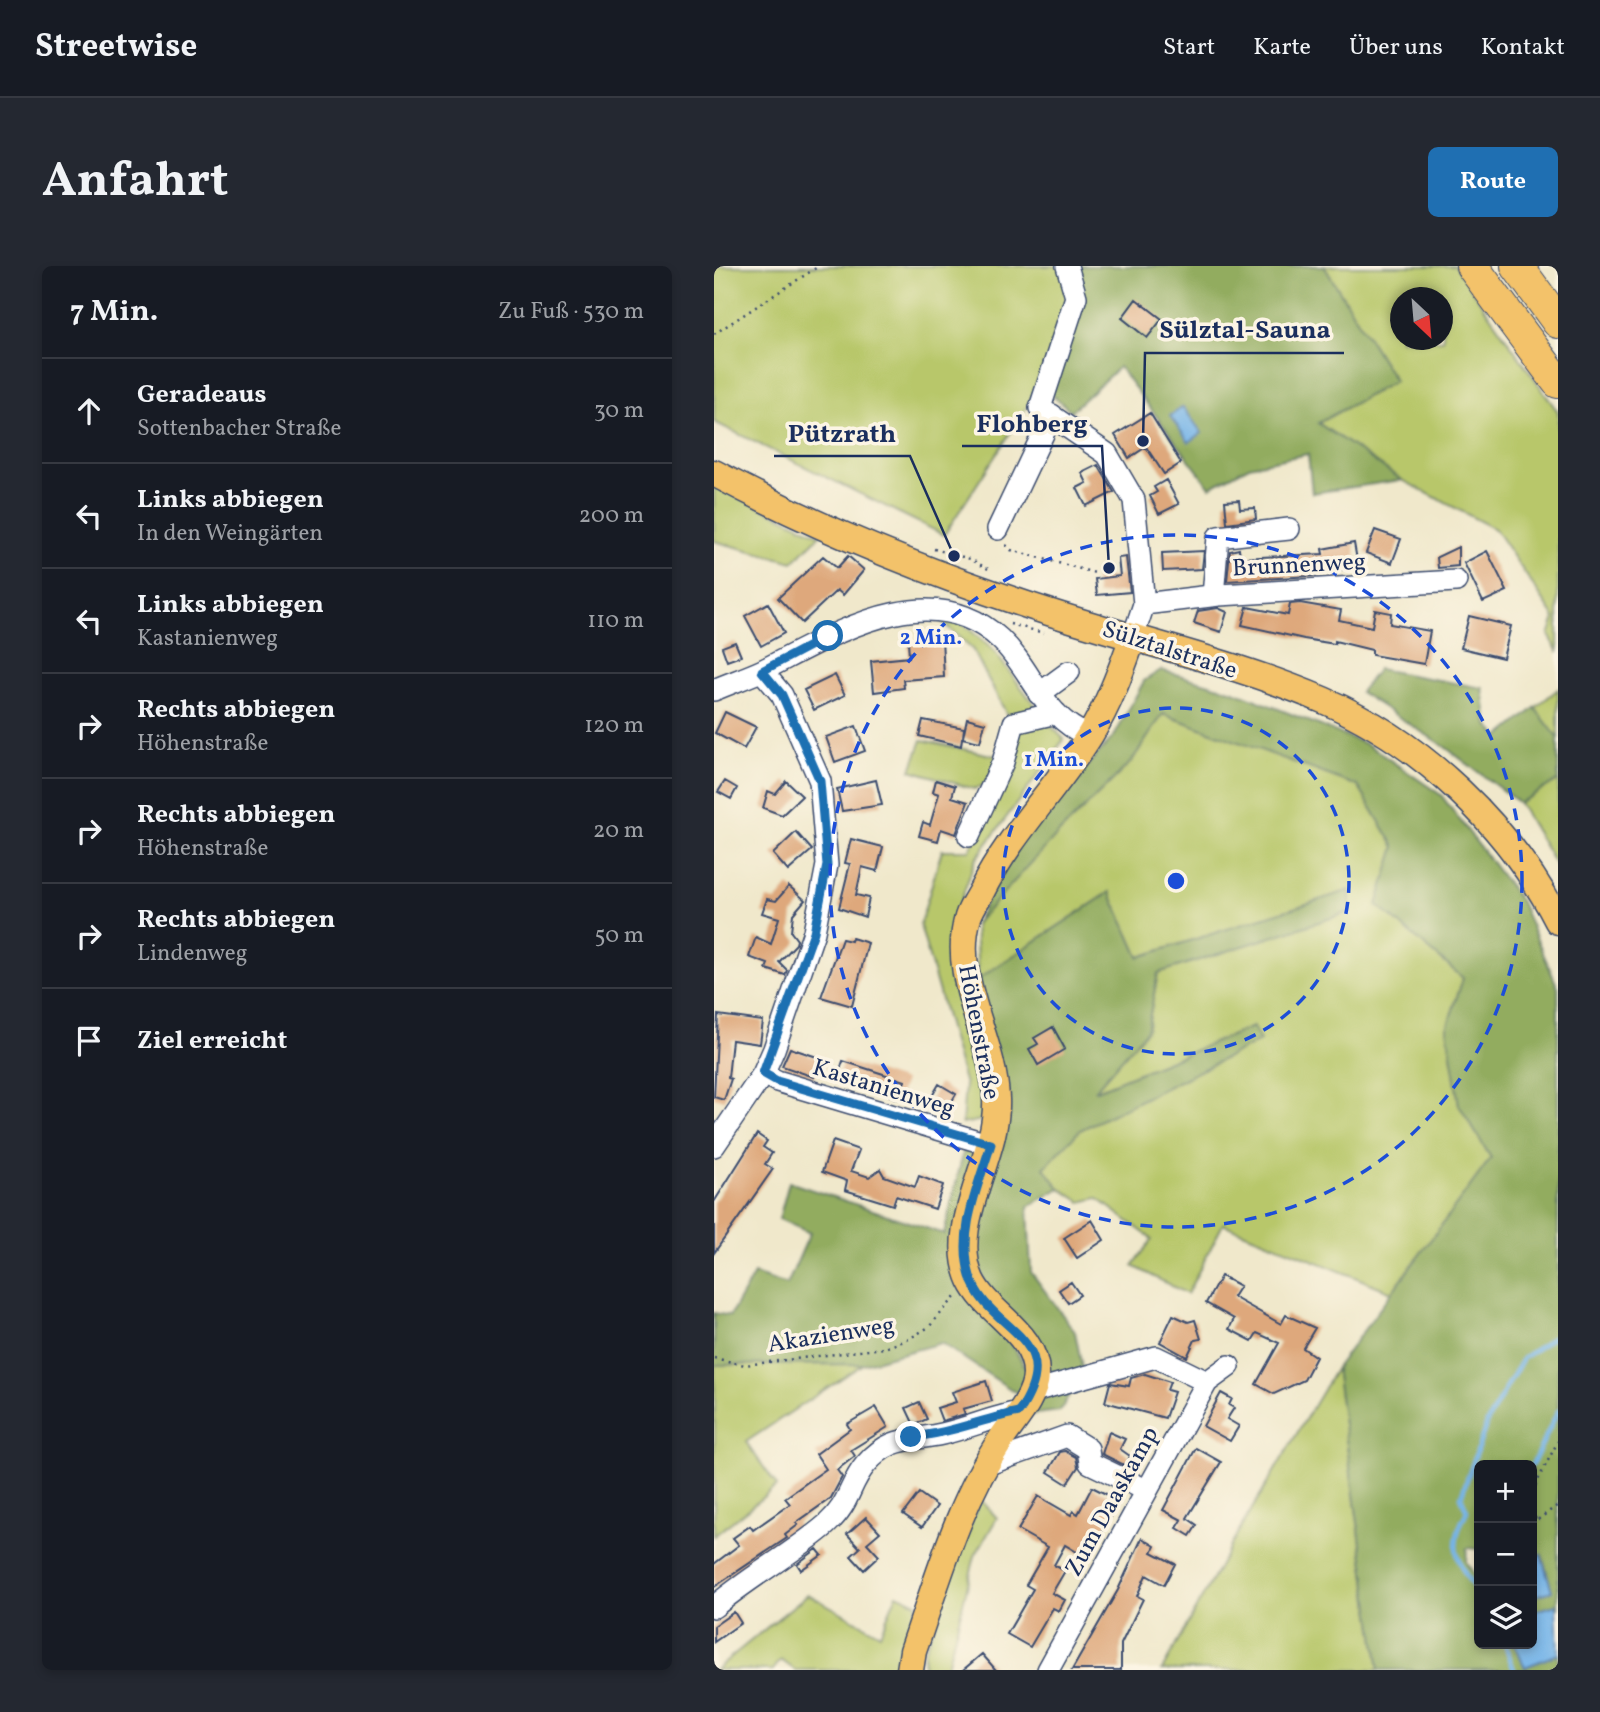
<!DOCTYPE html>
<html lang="de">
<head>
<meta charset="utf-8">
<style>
  body { margin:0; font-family:Vollkorn,serif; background:#242831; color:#f1f3f6 }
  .controls { position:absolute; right:21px; bottom:21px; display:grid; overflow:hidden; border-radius:10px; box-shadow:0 4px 10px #0003 }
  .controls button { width:63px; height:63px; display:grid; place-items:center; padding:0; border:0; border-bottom:2px solid #363941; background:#171b24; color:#f1f3f6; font:35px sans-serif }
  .compass { position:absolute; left:676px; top:21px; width:63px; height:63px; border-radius:50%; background:#171b24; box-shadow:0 4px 10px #0003; rotate:154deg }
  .stop { position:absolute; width:21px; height:21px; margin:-16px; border:5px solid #1f6fb2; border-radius:50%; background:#fff }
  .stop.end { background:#1f6fb2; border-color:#fff; box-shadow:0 2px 7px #0008 }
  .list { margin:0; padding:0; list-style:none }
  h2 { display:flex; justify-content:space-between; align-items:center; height:91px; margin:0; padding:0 28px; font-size:30px }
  h2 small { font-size:23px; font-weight:400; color:#9ea1a6 }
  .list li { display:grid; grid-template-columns:46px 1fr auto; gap:21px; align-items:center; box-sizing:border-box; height:105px; padding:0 28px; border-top:2px solid #363941 }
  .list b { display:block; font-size:26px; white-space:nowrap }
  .list p { margin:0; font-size:23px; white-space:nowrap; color:#9ea1a6 }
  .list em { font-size:23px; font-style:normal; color:#9ea1a6 }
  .icon { flex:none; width:38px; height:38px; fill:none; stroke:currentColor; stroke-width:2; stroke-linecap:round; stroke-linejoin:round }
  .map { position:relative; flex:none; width:844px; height:1404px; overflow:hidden; border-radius:10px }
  header { display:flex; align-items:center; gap:42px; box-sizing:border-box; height:98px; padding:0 35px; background:#171b24; border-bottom:2px solid #363941 }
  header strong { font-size:33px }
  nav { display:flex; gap:38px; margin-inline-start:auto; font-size:24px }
  .intro { display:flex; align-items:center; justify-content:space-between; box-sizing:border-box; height:168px; padding:0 42px }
  h1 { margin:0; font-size:49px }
  .button { padding:18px 32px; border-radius:10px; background:#1f6fb2; color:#fff; font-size:24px; font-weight:700 }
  main { display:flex; gap:42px; padding:0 42px }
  aside { flex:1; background:#171b24; border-radius:10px; box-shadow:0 4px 10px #0003 }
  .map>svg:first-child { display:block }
  .green { fill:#b8c76a; stroke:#6a7b64; stroke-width:2; fill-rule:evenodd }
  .forest { fill:#92ac5e; stroke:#566e5e; stroke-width:2 }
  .water { fill:#75b4e8; stroke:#4872a3; stroke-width:2 }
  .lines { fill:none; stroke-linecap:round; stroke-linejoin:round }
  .stream { stroke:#75b4e8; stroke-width:4.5 }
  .building { fill:#dea87b }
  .minor-casing { stroke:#3b4b6e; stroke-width:24 }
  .major-casing { stroke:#3b4b6e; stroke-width:29 }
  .highway-casing { stroke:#3b4b6e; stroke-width:34 }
  .path { stroke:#3b4b6e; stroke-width:2.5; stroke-dasharray:2 5; stroke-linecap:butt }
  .minor { stroke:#fff; stroke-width:21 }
  .major { stroke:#f3c26a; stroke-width:26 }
  .highway { stroke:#f3c26a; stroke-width:32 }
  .route { stroke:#1f6fb2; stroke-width:9 }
  .ring { fill:none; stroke:#1d4ed8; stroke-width:3.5; stroke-dasharray:12 9 }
  .labels { text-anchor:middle; stroke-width:7; stroke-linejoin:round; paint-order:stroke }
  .street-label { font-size:24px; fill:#1b2f5e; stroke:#fcf5e5 }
  .centre { fill:#1d4ed8; stroke:#fcf5e5; stroke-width:3.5 }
  .ring-label { font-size:21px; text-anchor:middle; font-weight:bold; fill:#1d4ed8; stroke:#fcf5e5; stroke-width:7; stroke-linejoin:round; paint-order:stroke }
  .leader { fill:none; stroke:#1b2f5e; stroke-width:2.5 }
  .callout-dot { fill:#1b2f5e; stroke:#fcf5e5; stroke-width:2.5 }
  .callout-label { font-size:26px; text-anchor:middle; font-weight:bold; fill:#1b2f5e; stroke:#fcf5e5; stroke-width:7; stroke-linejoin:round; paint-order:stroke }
</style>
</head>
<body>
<header>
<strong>Streetwise</strong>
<nav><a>Start</a><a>Karte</a><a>Über uns</a><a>Kontakt</a></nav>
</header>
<div class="intro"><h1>Anfahrt</h1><a class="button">Route</a></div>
<main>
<aside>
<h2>7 Min.<small>Zu Fuß · 530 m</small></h2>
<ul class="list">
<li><svg class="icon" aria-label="ahead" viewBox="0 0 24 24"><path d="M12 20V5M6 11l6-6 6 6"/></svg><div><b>Geradeaus</b><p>Sottenbacher Straße</p></div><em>30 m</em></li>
<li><svg class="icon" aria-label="left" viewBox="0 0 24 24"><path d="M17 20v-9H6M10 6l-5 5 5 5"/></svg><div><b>Links abbiegen</b><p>In den Weingärten</p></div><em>200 m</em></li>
<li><svg class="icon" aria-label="left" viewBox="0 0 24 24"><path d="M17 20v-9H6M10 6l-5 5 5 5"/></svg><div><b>Links abbiegen</b><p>Kastanienweg</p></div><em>110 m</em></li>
<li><svg class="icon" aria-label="right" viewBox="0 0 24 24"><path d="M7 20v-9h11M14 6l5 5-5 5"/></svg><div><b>Rechts abbiegen</b><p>Höhenstraße</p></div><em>120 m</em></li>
<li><svg class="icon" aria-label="right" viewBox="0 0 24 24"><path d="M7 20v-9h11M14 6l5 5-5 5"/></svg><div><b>Rechts abbiegen</b><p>Höhenstraße</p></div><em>20 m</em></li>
<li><svg class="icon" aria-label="right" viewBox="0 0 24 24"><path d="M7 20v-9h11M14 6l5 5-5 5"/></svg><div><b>Rechts abbiegen</b><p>Lindenweg</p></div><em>50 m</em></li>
<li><svg class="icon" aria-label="arrive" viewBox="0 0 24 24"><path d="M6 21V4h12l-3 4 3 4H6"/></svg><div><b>Ziel erreicht</b></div></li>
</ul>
</aside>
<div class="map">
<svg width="844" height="1404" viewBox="0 0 844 1404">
  <rect width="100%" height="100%" fill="#fcf5e5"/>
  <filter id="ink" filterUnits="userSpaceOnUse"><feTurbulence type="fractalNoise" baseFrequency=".0143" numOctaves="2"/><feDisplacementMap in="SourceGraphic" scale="14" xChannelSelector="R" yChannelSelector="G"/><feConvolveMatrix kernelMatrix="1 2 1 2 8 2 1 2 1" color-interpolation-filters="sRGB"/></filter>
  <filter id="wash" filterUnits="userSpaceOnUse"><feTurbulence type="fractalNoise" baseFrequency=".00686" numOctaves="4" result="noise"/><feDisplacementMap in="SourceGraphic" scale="28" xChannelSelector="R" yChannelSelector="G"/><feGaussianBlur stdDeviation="1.57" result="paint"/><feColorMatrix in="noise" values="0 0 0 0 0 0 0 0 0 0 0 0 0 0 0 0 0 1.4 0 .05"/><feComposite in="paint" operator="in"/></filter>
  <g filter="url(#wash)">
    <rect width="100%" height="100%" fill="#f0e8cb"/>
    <path class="green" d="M0 0H355L362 31 313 141 230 269 0 156Z
      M610 0H741L844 146V386L835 369 841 352 781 263 688 214 604 157 681 115ZM687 32H729V74H687Z
      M0 219 106 269 79 296 0 275Z
      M242 352 278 383 336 459 350 473 261 594 244 643 269 832 268 854 248 858 251 819 206 659 228 584H256L302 479 301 464 259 384 226 354Z
      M844 423V472L821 442Z
      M449 448 644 520 681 581 664 639 749 712 733 762 745 839 777 892 678 1026 509 958 473 1028 419 1000 438 973 383 932 367 936 346 922 330 902 366 864 545 775 538 761 378 826 433 764 444 707 635 646V625L425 691 396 626 264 713 261 657 340 572 417 496Z
      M208 474 286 491 273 518 260 523 197 504Z
      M844 514V603L805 537Z
      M149 1098 32 1176 63 1220 0 1270 1 1099Z
      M622 1102 665 1404H448L526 1263Z
      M266 1233 283 1252 261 1290 232 1404H209L210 1386Z
      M94 1328 166 1368 183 1328 203 1337 187 1404H81L67 1394 59 1404H1Z"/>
    <path class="forest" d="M355 0H610L681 115 604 157 688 214 598 227 594 188 535 200 496 221 405 101 357 145 334 125 362 31Z
      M664 403 769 422 774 459 785 471 821 442 844 472V514L805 537 731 481 646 426Z
      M447 404 520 425 654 479 727 529 807 636 844 722V1343L842 1339 818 1346V1331L838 1325 828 1289 818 1288V1199H765V1283L753 1282 752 1296 765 1316V1378H800L811 1401 844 1388V1404H665L622 1102 777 892 745 839 733 762 749 712 663 639 681 581 644 520 449 448 417 496 340 572 262 657 296 585 401 469 430 415Z
      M636 624V646L444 707 433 764 380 825 539 761 546 775 366 864 330 902 346 922 314 941 317 1006 361 1066 369 1106 346 1145 313 1149 328 1127 276 1030 260 987 261 952 285 876 264 713 396 626 425 691Z
      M251 879 263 887 244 985 314 1106 307 1130 227 1077 149 1098 0 1099V1047L16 1050 40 1008 73 1019 96 967 65 953 75 916 230 968Z"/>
    <path class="water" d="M469 141 488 167 475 176 456 150Z
      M818 1288 827 1289 838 1325 818 1331Z
      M842 1339 844 1388 811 1401 800 1378H818V1346Z"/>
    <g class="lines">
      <path class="stream" d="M818 1199 844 1145
        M765 1330C744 1296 732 1283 753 1245L747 1231 773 1156 809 1092 844 1068
        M791 1378 800 1404"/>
    </g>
    <g id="blocks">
      <path class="building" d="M422 33 448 53 433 72 408 52Z
        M436 147 467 197 450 208 432 181 415 192 401 169Z
        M384 199 400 226 372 240 363 222 373 217 368 207Z
        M452 214 465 238 445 248 436 230 443 226 440 221Z
        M525 234 526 243 541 242 542 253 513 257 511 235Z
        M661 264 687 273 678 297 652 287Z
        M640 277 644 300 597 310 513 315 516 285 525 283 527 292 609 288 608 283Z
        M744 281V300L724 302 723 291Z
        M490 285 488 303 449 305 448 287Z
        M773 285 793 325 769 336 750 297Z
        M109 290 123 302 134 290 150 304 129 329 123 324 88 357 64 332Z
        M412 291 416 326 383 329 381 313 406 310 404 292Z
        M54 337 70 367 47 380 31 350Z
        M586 337 627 344 625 354 658 361 661 344 677 347 676 358 716 365 710 398 658 389V384L621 375V378L590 373 528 359 533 341 574 349 576 338Z
        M504 342 513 346 507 366 480 357 484 345Z
        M755 350 797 360 789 392 747 382Z
        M228 372 230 411 189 414 190 422 160 426 157 395 195 391 194 375Z
        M21 376 27 390 13 395 8 381Z
        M121 409 131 429 100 444 90 424Z
        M11 446 42 461 30 483 1 467Z
        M253 452 271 457 266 476 248 472 247 480 205 470 209 454 250 462 249 471Z
        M142 460 151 485 121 496 112 471Z
        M162 514 168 539 128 545 123 523Z
        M222 514 241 520 238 531 254 536 242 568 227 563 224 575 205 570 209 556 216 559 225 528 219 526Z
        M11 515 23 522 17 533 4 526Z
        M72 515 88 530 68 549 49 542 54 525 61 528Z
        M82 566 98 584 74 605 59 588Z
        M137 573 169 581 163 605 148 601 142 629 155 632 151 651 125 642 136 598 131 597Z
        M75 620 91 634 79 648 77 666 83 674 82 678 65 696 73 704 71 709 52 703 54 698 35 691 42 671 57 678 65 652 48 647 53 633 62 635Z
        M138 672 154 677 138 740 107 731 128 673 137 675Z
        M4 749 49 755 46 778 18 774 14 812 17 813 10 834 0 831Z
        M339 761 351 783 324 799 315 783 324 778 320 772Z
        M76 782 106 792 100 811 68 800Z
        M129 795 191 815 184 833 147 818 123 813Z
        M225 818 242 828 230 849 214 837Z
        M43 868 53 875 49 881 58 887 51 898 59 903 0 987V936Z
        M119 875 145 884 137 905 155 911 166 903 170 910 201 921 205 910 229 919 221 943 182 930 179 939 131 924 133 915 108 906Z
        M378 954 390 974 363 992 350 972Z
        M507 1010 526 1020 519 1031 567 1058 572 1049 601 1062 589 1082 602 1091 590 1114 560 1128 542 1118 565 1077 543 1067 538 1075 515 1063 520 1053 492 1037Z
        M357 1016 366 1029 354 1037 345 1024Z
        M459 1049 474 1056 481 1054 487 1073 481 1074 473 1091 446 1076Z
        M431 1108 456 1116 453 1124 460 1126 451 1152 391 1136 396 1117 415 1120 417 1112Z
        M272 1115 278 1135 249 1143 251 1148 228 1155 223 1142 242 1136 238 1126Z
        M507 1127 518 1133 515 1139 520 1142 513 1153 525 1160 516 1175 489 1160Z
        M205 1136 213 1153 200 1159 192 1142Z
        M162 1141 174 1161 137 1184 141 1190 123 1204 128 1211 117 1232 82 1257 84 1259 71 1269 73 1272 0 1321V1298L25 1279 19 1272 36 1260 39 1264 76 1238 71 1232 112 1203 102 1188 136 1163 133 1158Z
        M395 1166 411 1173 406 1183 416 1190 412 1200 388 1188Z
        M482 1182 507 1196 473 1252 483 1259 476 1270 463 1262 468 1254 449 1244Z
        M351 1185 362 1191 364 1201 353 1218 334 1206 346 1186Z
        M378 1221 406 1235 373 1292 351 1279 340 1299 351 1305 338 1327 351 1334 345 1345 339 1342 316 1381 293 1368 319 1323 312 1319 334 1281 304 1264 324 1230 357 1249 359 1245 364 1248Z
        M205 1227 223 1240 208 1261 189 1248Z
        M152 1251 166 1266 153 1277 165 1290 150 1304 137 1290 146 1282 133 1268Z
        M428 1272 441 1280 438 1286 461 1298 450 1319 432 1309 423 1330 429 1333 407 1378V1404H358L404 1324Z
        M103 1283 108 1289 87 1304 83 1298Z
        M20 1346 27 1357 0 1376V1360Z
        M268 1388 282 1404H249Z"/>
    </g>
  </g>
  <g filter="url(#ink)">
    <use href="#blocks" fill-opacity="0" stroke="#3b4b6e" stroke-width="2"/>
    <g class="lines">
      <g class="minor-casing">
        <path id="minor" d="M353 0 362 31 326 142 393 188 420 234 430 338 419 371
          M284 263 338 149
          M499 330 504 271 575 263
          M430 338 505 329 742 315
          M0 424C16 417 34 411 49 404 119 369 216 307 286 373 319 404 329 452 375 470
          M325 428 355 406
          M255 570 289 496 300 457 342 447
          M49 808 63 815 277 879
          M0 880 49 808 60 783 100 666 113 599 106 515 68 429 48 405
          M320 1125 442 1091 493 1116
          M269 1200 353 1170 374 1183 376 1197 432 1224
          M0 1341C35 1311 77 1289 112 1259 137 1237 134 1219 152 1198 176 1170 196 1175 228 1168 254 1162 279 1151 305 1146
          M334 1404 493 1116 515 1100"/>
      </g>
      <g class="major-casing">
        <path id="major" d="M0 207C97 259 202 302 307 337 406 371 512 393 609 434 708 476 795 560 844 655
          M196 1404 199 1385C224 1313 245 1236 288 1172 300 1154 321 1132 322 1109 323 1067 273 1048 257 1014 232 959 285 890 282 833 280 772 236 712 254 651 257 642 263 633 267 626 296 568 342 523 376 469 395 438 407 405 419 371"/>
      </g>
      <g class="highway-casing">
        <path id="highway" d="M758 0 844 116
          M803 0 844 56"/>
      </g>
      <path class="path" d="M0 68 105 0
        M292 279 297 284 381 307
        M220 283 256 293 276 304
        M296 358 330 367
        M0 1092 31 1099 170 1082 193 1074 215 1061 242 1030
        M818 1226 844 1175
        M818 1237 822 1255 844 1239"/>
      <use href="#minor" class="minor"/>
      <use href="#major" class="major"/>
      <use href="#highway" class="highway"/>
    </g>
  </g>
  <g class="lines" filter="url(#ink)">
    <path class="route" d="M114 370 48 405 68 429 106 515 113 599 100 666 49 807 63 815 277 878C264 921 243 966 256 1010 273 1066 356 1070 305 1146 268 1153 235 1168 197 1171"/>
  </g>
  <g class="ring">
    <circle cx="462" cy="615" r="173"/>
    <circle cx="462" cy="615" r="346"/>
  </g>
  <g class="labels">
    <g class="street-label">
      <text transform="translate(585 298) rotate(-3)" y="8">Brunnenweg</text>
      <text transform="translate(456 383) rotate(18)" y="8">Sülztalstraße</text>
      <text transform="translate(266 766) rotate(79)" y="8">Höhenstraße</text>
      <text transform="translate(170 821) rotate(17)" y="8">Kastanienweg</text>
      <text transform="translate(117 1068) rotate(-9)" y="8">Akazienweg</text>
      <text transform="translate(397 1235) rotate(-61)" y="8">Zum Daaskamp</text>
    </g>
  </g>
  <circle cx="462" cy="615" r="10" class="centre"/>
  <g class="ring-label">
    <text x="217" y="378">2 Min.</text>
    <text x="340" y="500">1 Min.</text>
  </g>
  <path class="leader" d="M429 175L431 87H630M395 302L388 180H248M240 290L196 190H60"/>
  <g class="callout-dot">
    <circle cx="429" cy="175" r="7"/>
    <circle cx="395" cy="302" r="7"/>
    <circle cx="240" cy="290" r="7"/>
  </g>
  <g class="callout-label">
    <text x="531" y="72">Sülztal-Sauna</text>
    <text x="318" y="166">Flohberg</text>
    <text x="128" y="176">Pützrath</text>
  </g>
</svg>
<div class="controls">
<button>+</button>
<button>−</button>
<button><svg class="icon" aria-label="layers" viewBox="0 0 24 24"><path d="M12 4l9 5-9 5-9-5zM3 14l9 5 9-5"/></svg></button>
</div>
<svg class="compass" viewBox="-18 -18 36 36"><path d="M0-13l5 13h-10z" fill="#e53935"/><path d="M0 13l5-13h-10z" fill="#9ea1a6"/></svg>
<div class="stop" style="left:114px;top:370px"></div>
<div class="stop end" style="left:197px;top:1171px"></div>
</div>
</main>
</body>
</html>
